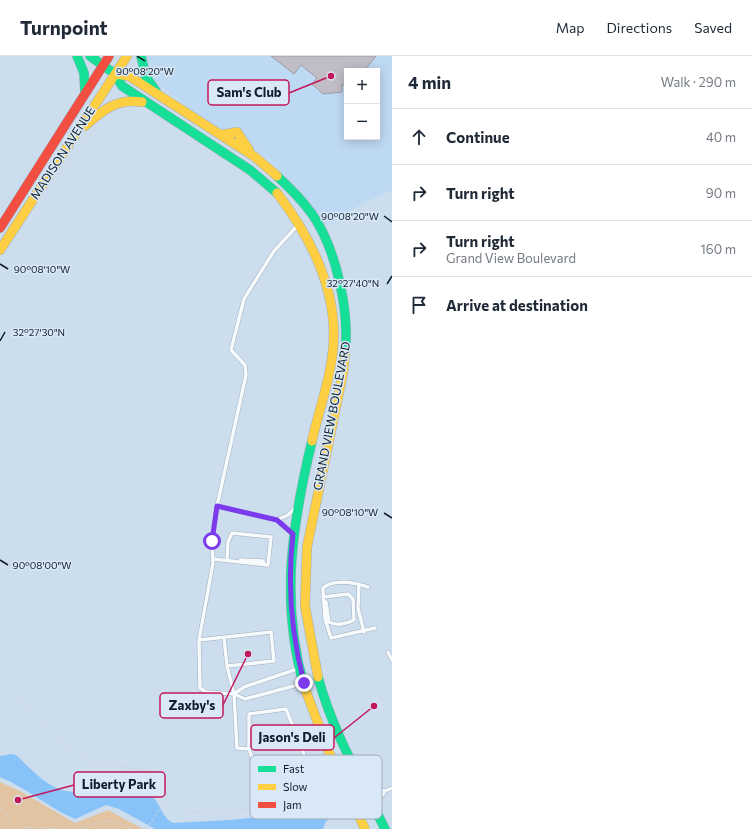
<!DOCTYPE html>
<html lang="en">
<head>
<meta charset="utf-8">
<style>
  body { margin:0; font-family:Commissioner,sans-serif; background:#f6f6f7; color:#1f2937 }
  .controls { position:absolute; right:12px; top:12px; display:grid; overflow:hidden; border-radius:0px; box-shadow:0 2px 10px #0003 }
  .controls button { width:36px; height:36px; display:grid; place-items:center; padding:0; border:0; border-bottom:1px solid #e0e1e3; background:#fff; color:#1f2937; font:20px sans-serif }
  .stop { position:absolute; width:12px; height:12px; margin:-9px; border:3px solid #7c3aed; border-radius:50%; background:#fff }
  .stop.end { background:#7c3aed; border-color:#fff; box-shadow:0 1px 4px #0008 }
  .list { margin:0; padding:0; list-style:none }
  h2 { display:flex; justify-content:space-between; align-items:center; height:52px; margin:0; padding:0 16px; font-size:17px }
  h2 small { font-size:13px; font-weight:400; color:#747a83 }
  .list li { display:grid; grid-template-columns:26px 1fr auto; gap:12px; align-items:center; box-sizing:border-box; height:56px; padding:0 16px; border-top:1px solid #e0e1e3 }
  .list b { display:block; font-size:15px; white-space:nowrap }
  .list p { margin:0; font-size:13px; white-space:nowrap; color:#747a83 }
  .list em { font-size:13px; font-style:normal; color:#747a83 }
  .icon { flex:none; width:22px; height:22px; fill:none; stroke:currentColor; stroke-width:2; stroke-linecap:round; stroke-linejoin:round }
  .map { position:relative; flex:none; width:392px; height:773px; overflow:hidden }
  header { display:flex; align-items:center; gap:24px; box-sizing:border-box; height:56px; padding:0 20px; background:#fff; border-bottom:1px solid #e0e1e3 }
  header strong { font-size:19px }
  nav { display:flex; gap:22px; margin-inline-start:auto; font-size:14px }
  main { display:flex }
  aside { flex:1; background:#fff }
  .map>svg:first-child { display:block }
  .built { fill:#bed9f3; fill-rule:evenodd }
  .green { fill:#e3c4a2 }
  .water { fill:#87c2f9 }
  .building { fill:#c0bdc6; stroke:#9d9ca5 }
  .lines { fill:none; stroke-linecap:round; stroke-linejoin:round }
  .lane-casing { stroke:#a0aebc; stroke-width:4.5 }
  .fast-casing { stroke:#a0aebc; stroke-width:10 }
  .slow-casing { stroke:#a0aebc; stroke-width:10 }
  .jam-casing { stroke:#a0aebc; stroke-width:10 }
  .path { stroke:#cfd5da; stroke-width:1; stroke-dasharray:3 2; stroke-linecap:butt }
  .lane { stroke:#f7fafc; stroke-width:3.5 }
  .fast { stroke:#16e098; stroke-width:9 }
  .slow { stroke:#ffcf43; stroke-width:9 }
  .jam { stroke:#f24e42; stroke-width:9 }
  .route { stroke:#7c3aed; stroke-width:5 }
  .ticks { fill:none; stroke:#101e2c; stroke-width:1.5 }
  .labels { text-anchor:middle; stroke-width:3; stroke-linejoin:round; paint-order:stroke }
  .street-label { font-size:12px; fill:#101e2c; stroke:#d9e8f7 }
  .key { fill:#d9e8f7; stroke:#9dabba; stroke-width:1 }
  .key-label { font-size:11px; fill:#101e2c }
  .ticks-label { font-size:10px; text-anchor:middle; fill:#101e2c; stroke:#d9e8f7; stroke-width:3; stroke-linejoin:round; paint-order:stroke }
  .leader { fill:none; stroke:#c2185b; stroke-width:1.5 }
  .callout-dot { fill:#c2185b; stroke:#d9e8f7; stroke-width:1.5 }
  .callout { fill:#d9e8f7; stroke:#c2185b; stroke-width:1.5 }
  .callout-label { font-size:13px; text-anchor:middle; font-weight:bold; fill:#101e2c }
</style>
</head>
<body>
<header>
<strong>Turnpoint</strong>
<nav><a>Map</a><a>Directions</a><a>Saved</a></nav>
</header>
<main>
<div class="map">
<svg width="392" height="773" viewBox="0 0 392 773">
  <rect width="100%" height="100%" fill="#cde"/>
  <path class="built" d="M144 0H392V134L365 146 326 170 274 108 230 76 225 77 204 63 158 28 146 12ZM347 15H377V81H347Z"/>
  <path class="green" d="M0 726 20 735 75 767 108 754 143 773H0Z"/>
  <path class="water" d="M11 698 16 699C30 712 46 731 66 735 92 740 119 726 145 736 161 742 159 760 173 767L230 764 306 756 322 758 331 754 337 747 340 750 325 767 323 773H155L119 753 106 749 75 763C47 751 29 733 0 721V700Z"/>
  <path class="building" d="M271 0H376L364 15H347V32L342 28V36L323 38 312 28 317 22 301 9 294 18Z"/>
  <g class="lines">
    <g class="lane-casing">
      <path id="lane" d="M217 450 277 464
        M292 478 277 464 288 459 295 452
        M213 503 268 509 271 481 232 477 228 486 227 505
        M240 504 263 505 265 509
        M359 528 358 552 364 576
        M368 531C356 527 334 522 323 532V535L325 563 331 582 375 572
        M323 541 348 538 353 543 354 564C347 568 336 570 329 566L326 546 324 545
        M224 582 227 610 234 638
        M199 584 213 507 212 485 217 450 246 319 245 309 231 294 244 243 274 195 298 169
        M388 596 392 604
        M227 610 274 605 271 576 199 584 200 632 206 636 234 638 237 692 249 693
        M234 638 245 643 301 628
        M234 638 244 631 297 613
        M317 723 304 698 286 653 249 658V693L263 735H286L307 732 336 713
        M368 733 385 735
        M376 749 385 735 392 732"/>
    </g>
    <g class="fast-casing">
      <path id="fast" d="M77 0 84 17 85 36
        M90 0 115 18 122 30 250 114 277 137
        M141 0 146 21 156 35
        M277 120C289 131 302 144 312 158 336 192 350 256 345 298
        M318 621C332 674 361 724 385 773
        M304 630C280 546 292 468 312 385"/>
    </g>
    <g class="slow-casing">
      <path id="slow" d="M115 18 129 20 255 101 277 120
        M85 70C103 54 117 42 142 46
        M221 79 237 76 249 94
        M277 137C313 184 341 242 332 302 328 331 318 357 312 385
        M0 194 127 0
        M318 621 305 550 307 491 343 317 345 298
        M304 630 328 694 365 773"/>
    </g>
    <g class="jam-casing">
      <path id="jam" d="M0 172 109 0"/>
    </g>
    <path class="path" d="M59 120 96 71
      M0 630 41 662 48 675 94 709 118 710 145 715 162 728 168 741 179 752 192 756 223 757 316 740 335 729
      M0 751 7 758 11 773
      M19 773 29 771 64 773
      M80 773C105 764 109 761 133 773
      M146 773 168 741"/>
    <use href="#lane" class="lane"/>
    <use href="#fast" class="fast"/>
    <use href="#slow" class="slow"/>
    <use href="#jam" class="jam"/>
  </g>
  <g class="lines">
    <path class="route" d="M212 485 217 450 277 464 293 478C287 529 291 577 304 627"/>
  </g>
  <path class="ticks" d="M137 0 145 5M384 160 392 166M0 208 8 213M387 228 392 220M0 285 5 276M384 457 392 462M0 504 8 509"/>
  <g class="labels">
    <g class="street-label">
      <text transform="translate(63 97) rotate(-57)" y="4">MADISON AVENUE</text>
      <text transform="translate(332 360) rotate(-79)" y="4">GRAND VIEW BOULEVARD</text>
    </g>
  </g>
  <rect x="250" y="699" width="132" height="64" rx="6" class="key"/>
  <rect x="258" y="710" width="18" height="6" fill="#16e098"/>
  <rect x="258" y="728" width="18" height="6" fill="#ffcf43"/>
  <rect x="258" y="746" width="18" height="6" fill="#f24e42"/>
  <g class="key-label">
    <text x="283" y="717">Fast</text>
    <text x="283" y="735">Slow</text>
    <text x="283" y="753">Jam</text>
  </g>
  <g class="ticks-label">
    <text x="145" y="19">90°08'20"W</text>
    <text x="350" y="164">90°08'20"W</text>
    <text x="42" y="217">90°08'10"W</text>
    <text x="353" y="231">32°27'40"N</text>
    <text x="39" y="280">32°27'30"N</text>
    <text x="350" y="460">90°08'10"W</text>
    <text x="42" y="513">90°08'00"W</text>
  </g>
  <path class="leader" d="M331 20L289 37M248 598L223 649M374 650L334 682M18 744L74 729"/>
  <g class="callout-dot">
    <circle cx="331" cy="20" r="4"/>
    <circle cx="248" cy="598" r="4"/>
    <circle cx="374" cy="650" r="4"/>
    <circle cx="18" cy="744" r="4"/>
  </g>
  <g class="callout">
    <rect x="208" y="24" width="81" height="25" rx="4"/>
    <rect x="160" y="637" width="63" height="25" rx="4"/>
    <rect x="251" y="669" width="83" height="25" rx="4"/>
    <rect x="74" y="716" width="91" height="25" rx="4"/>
  </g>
  <g class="callout-label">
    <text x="249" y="41">Sam's Club</text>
    <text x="192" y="654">Zaxby's</text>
    <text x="292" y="686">Jason's Deli</text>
    <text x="119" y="733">Liberty Park</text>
  </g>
</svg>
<div class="controls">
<button>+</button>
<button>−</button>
</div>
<div class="stop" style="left:212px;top:485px"></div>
<div class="stop end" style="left:304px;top:627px"></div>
</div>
<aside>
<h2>4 min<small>Walk · 290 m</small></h2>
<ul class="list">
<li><svg class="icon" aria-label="ahead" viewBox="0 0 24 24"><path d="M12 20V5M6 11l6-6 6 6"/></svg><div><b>Continue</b></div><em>40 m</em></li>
<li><svg class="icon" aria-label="right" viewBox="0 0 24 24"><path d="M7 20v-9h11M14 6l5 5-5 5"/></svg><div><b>Turn right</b></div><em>90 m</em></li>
<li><svg class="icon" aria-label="right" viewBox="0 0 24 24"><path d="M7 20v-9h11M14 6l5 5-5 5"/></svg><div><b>Turn right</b><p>Grand View Boulevard</p></div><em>160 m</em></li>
<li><svg class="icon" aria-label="arrive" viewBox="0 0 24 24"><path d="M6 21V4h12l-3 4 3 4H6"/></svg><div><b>Arrive at destination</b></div></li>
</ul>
</aside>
</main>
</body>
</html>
